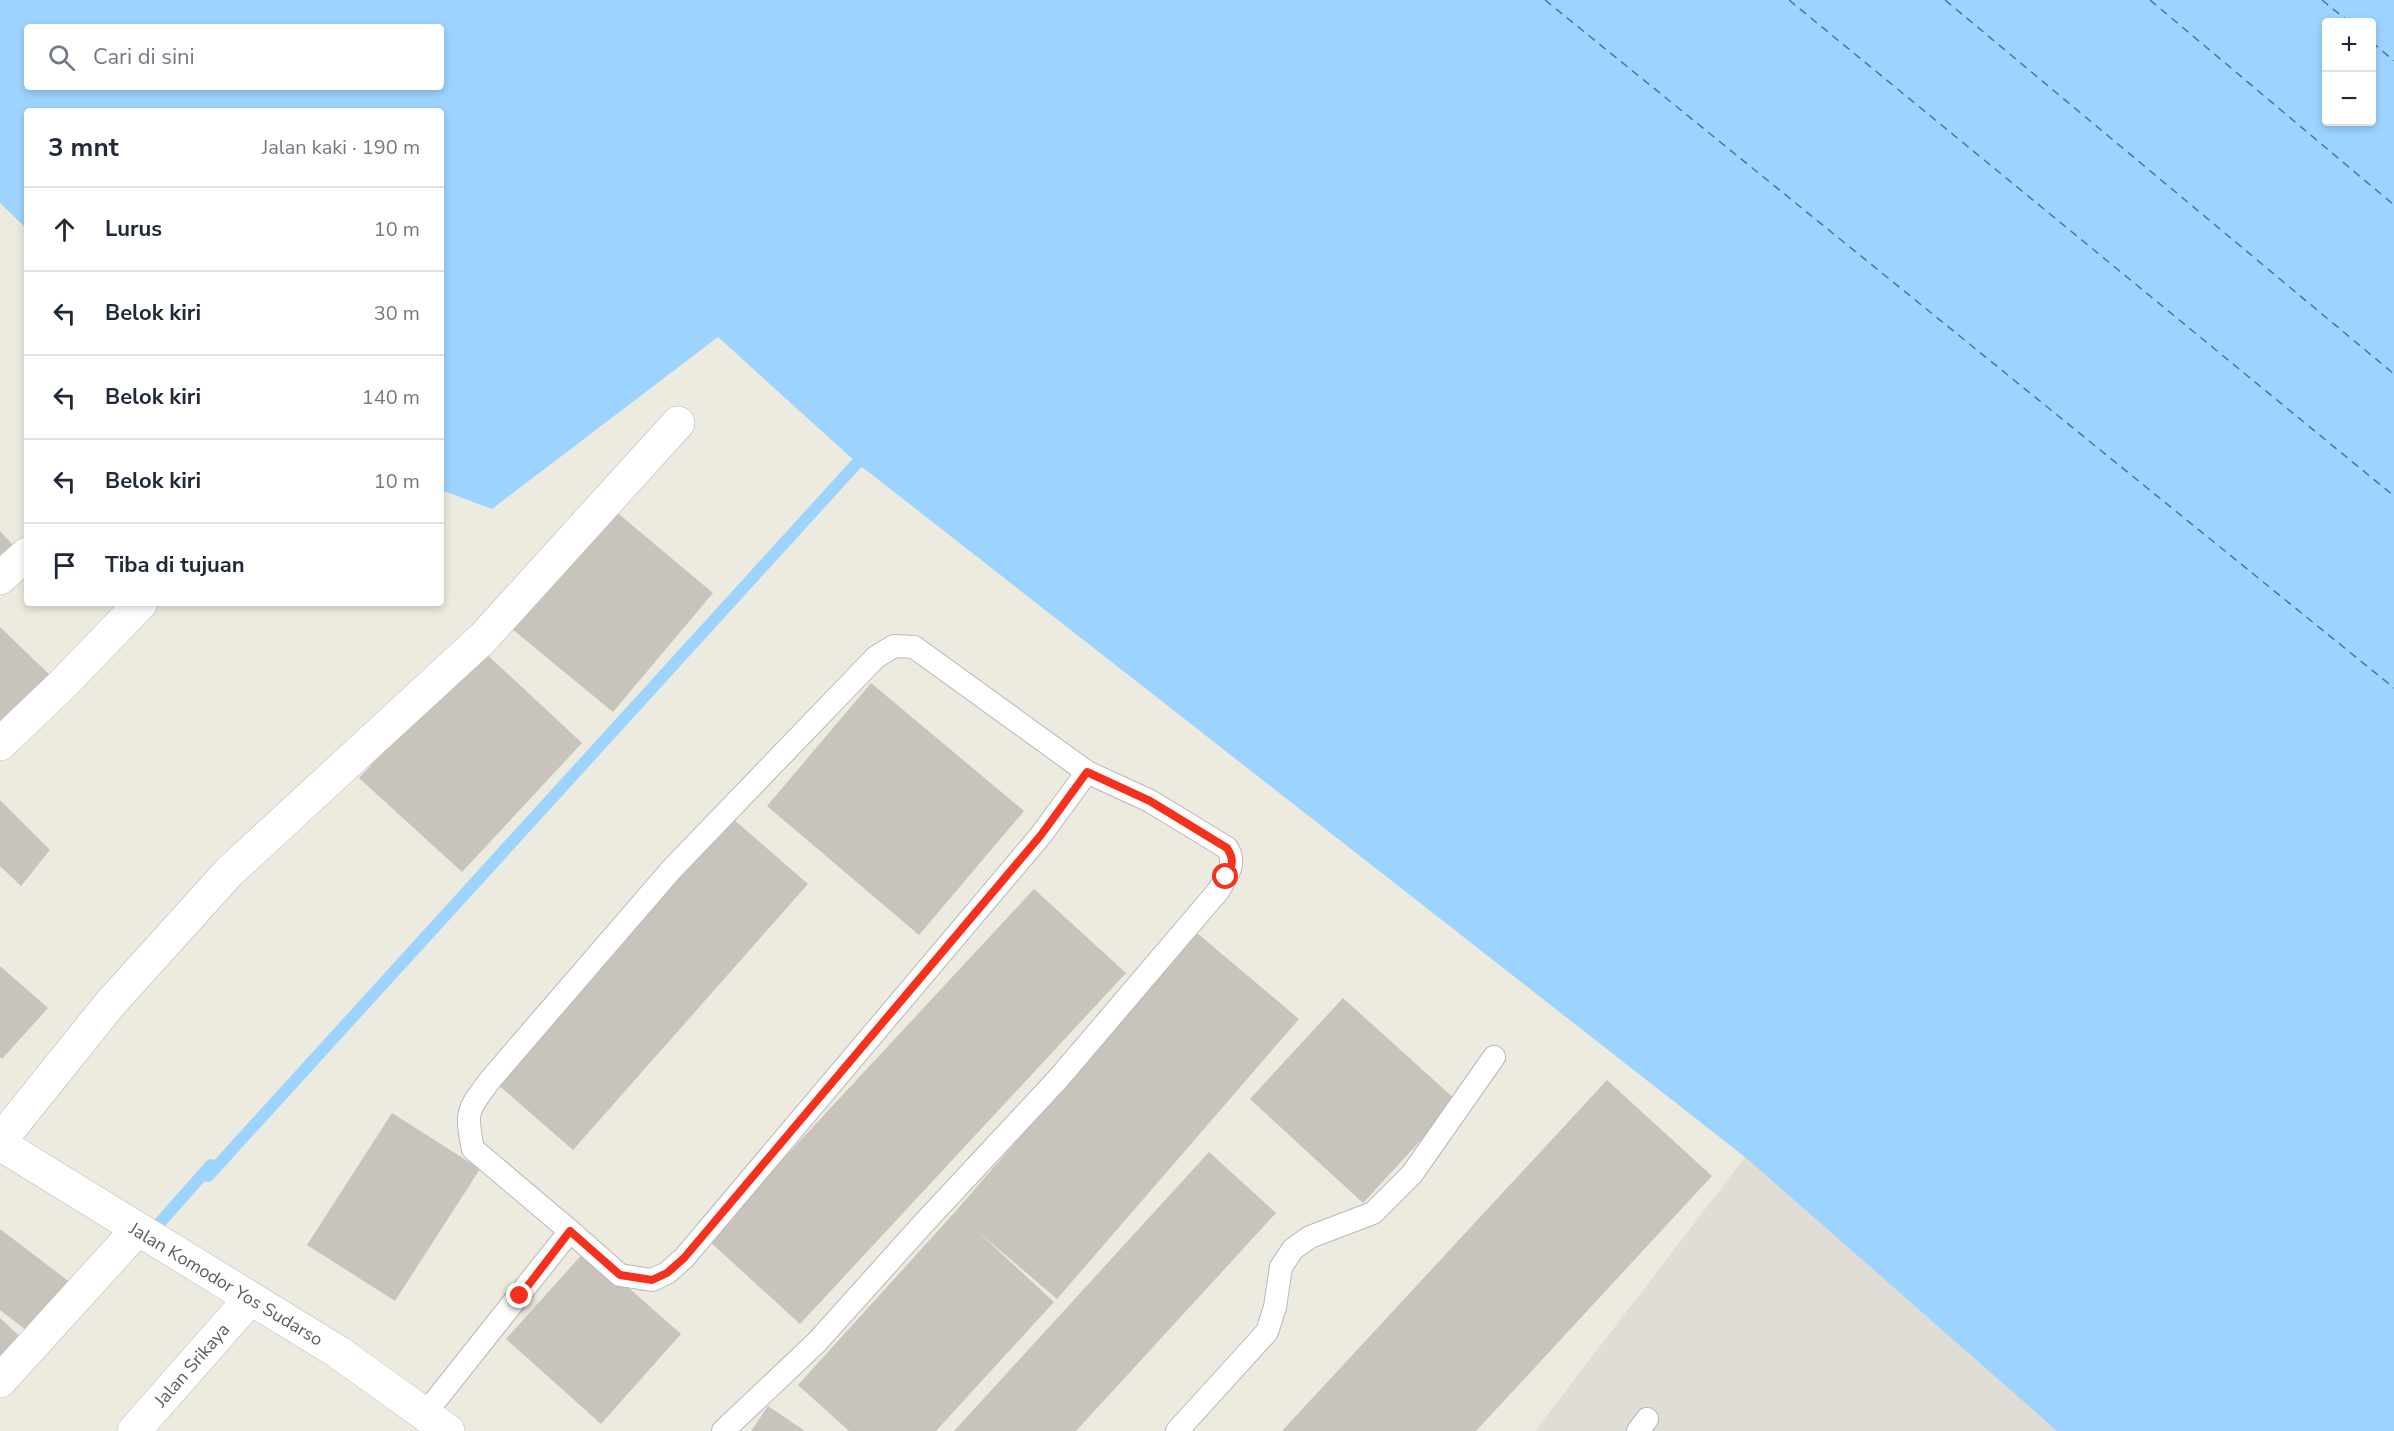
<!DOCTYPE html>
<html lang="id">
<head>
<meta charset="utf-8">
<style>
  body { margin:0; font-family:"Nunito Sans",sans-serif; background:#f2f2f3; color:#1f2937 }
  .controls { position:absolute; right:18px; top:18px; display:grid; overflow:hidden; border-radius:6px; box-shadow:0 3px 9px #0003 }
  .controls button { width:54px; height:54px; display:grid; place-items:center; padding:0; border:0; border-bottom:2px solid #e0e1e3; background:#fff; color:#1f2937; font:30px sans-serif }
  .stop { position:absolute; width:18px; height:18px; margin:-14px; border:4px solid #f5301d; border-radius:50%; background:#fff }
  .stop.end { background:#f5301d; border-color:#fff; box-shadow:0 2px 6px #0008 }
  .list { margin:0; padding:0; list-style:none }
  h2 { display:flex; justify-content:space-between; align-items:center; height:78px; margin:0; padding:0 24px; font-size:26px }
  h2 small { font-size:20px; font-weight:400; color:#747a83 }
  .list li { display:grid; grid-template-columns:39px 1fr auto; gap:18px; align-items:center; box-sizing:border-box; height:84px; padding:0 24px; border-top:2px solid #e0e1e3 }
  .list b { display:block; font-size:22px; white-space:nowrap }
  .list em { font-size:20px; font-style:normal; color:#747a83 }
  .icon { flex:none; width:33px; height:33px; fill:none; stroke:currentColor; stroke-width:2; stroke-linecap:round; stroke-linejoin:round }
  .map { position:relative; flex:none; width:2394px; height:1431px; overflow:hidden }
  .search { position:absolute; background:#fff; box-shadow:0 3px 9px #0003; left:24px; top:24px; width:420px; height:66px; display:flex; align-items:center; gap:15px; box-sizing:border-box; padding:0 21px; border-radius:6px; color:#747a83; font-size:22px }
  .panel { position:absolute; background:#fff; box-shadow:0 3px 9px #0003; left:24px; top:108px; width:420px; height:498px; border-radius:6px }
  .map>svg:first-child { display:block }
  .industrial { fill:#e0ddd7 }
  .water { fill:#9dd4ff; fill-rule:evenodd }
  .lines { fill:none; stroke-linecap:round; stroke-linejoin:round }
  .stream { stroke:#9dd4ff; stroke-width:12 }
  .ferry { stroke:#3679c1; stroke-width:1.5; stroke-dasharray:8 6; stroke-linecap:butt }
  .building { fill:#c8c4bc }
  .lane-casing { stroke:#b5b8be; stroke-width:24 }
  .street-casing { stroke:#b5b8be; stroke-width:34 }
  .secondary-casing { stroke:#b8bcc3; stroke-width:34 }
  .lane { stroke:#fff; stroke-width:22 }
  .street { stroke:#fff; stroke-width:33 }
  .secondary { stroke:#fff; stroke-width:33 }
  .route { stroke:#f5301d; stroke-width:8 }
  .labels { text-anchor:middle; stroke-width:4.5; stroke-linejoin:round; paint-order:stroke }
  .street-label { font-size:18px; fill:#585d62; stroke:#fff }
</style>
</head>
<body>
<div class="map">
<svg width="2394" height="1431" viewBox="0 0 2394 1431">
  <rect width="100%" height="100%" fill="#edeadf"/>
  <path class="industrial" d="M1745 1157 2057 1431H1535Z"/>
  <path class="water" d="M0 0H2394V1431H2057L1745 1157 857 463 718 337 492 509 441 490V111H27V229L0 203ZM2326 22H2372V122H2326ZM27 27H441V87H27Z"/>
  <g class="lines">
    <path class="stream" d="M208 1176 857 463
      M149 1235 211 1165"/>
    <path class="ferry" d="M1545 0 2394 688
      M1789 0 2394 496
      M1945 0 2394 374
      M2150 0 2394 205
      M2322 0 2349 22
      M2372 42 2394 61"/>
  </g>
  <path class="building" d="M608 505 713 593 613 712 507 625Z
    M0 531 14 546 0 560Z
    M0 627 55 680 0 732Z
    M480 648 582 743 462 872 359 778Z
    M871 683 1024 811 919 935 767 806Z
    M0 800 50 850 21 886 0 866Z
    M732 818 808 884 573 1150 497 1084Z
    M1034 889 1126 973 800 1324 708 1240Z
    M1197 933 1299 1019 1057 1299 976 1230 1054 1302 936 1431H849L798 1385 955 1212Z
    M0 966 48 1008 2 1059 0 1057Z
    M1343 998 1457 1101 1363 1203 1250 1099Z
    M1607 1080 1712 1176 1476 1431H1282Z
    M392 1113 480 1169 395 1301 307 1245Z
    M1209 1152 1276 1213 1076 1431H954Z
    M0 1229 75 1286 35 1337 0 1310Z
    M586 1250 681 1334 601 1424 506 1339Z
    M0 1318 26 1342 7 1363 0 1356Z
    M768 1406 805 1431H751Z"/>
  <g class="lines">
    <g class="lane-casing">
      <path id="lane" d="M570 1231 620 1275 652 1280 667 1273 684 1258 1041 835 1087 772 1150 801 1227 848C1237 863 1227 876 1219 890L1058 1079 922 1225 817 1342 723 1431
        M424 1415 570 1231 473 1149C465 1110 468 1110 490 1080L671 870 876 657 894 646 914 647 1087 772
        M1177 1431 1267 1332 1275 1307 1281 1267 1293 1249 1310 1237 1373 1213 1412 1174 1494 1057
        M1638 1431 1647 1419"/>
    </g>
    <g class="street-casing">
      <path id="street" d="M0 578 27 554
        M0 744 61 686 141 603
        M0 1141 109 1005 229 872 483 638 678 423
        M0 1381 137 1230
        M134 1431 250 1299"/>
    </g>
    <g class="secondary-casing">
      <path id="secondary" d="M0 1144 338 1352 448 1431"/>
    </g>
    <use href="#lane" class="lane"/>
    <use href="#street" class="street"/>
    <use href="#secondary" class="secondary"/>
  </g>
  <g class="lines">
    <path class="route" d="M520 1296 570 1231 620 1275 652 1280 667 1273 684 1258 1041 835 1087 772 1150 801 1227 848C1235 860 1232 866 1226 877"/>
  </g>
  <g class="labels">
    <g class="street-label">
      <text transform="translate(226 1284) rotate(31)" y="6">Jalan Komodor Yos Sudarso</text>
      <text transform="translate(192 1365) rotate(-49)" y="6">Jalan Srikaya</text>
    </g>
  </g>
</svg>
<div class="controls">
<button>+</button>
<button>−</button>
</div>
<div class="stop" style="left:1226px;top:877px"></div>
<div class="stop end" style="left:520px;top:1296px"></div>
<div class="search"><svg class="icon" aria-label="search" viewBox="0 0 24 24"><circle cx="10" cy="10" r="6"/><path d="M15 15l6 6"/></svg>Cari di sini</div>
<section class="panel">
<h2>3 mnt<small>Jalan kaki · 190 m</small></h2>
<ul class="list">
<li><svg class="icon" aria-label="ahead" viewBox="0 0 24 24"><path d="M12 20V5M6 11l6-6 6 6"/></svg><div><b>Lurus</b></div><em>10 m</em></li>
<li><svg class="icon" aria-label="left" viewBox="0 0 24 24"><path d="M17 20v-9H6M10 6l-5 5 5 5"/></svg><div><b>Belok kiri</b></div><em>30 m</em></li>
<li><svg class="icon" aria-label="left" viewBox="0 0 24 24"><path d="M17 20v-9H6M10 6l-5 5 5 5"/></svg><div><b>Belok kiri</b></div><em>140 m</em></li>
<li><svg class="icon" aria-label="left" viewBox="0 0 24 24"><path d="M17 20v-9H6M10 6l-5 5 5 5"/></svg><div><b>Belok kiri</b></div><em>10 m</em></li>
<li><svg class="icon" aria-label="arrive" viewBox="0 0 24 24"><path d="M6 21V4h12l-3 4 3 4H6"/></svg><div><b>Tiba di tujuan</b></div></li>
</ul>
</section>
</div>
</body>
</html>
